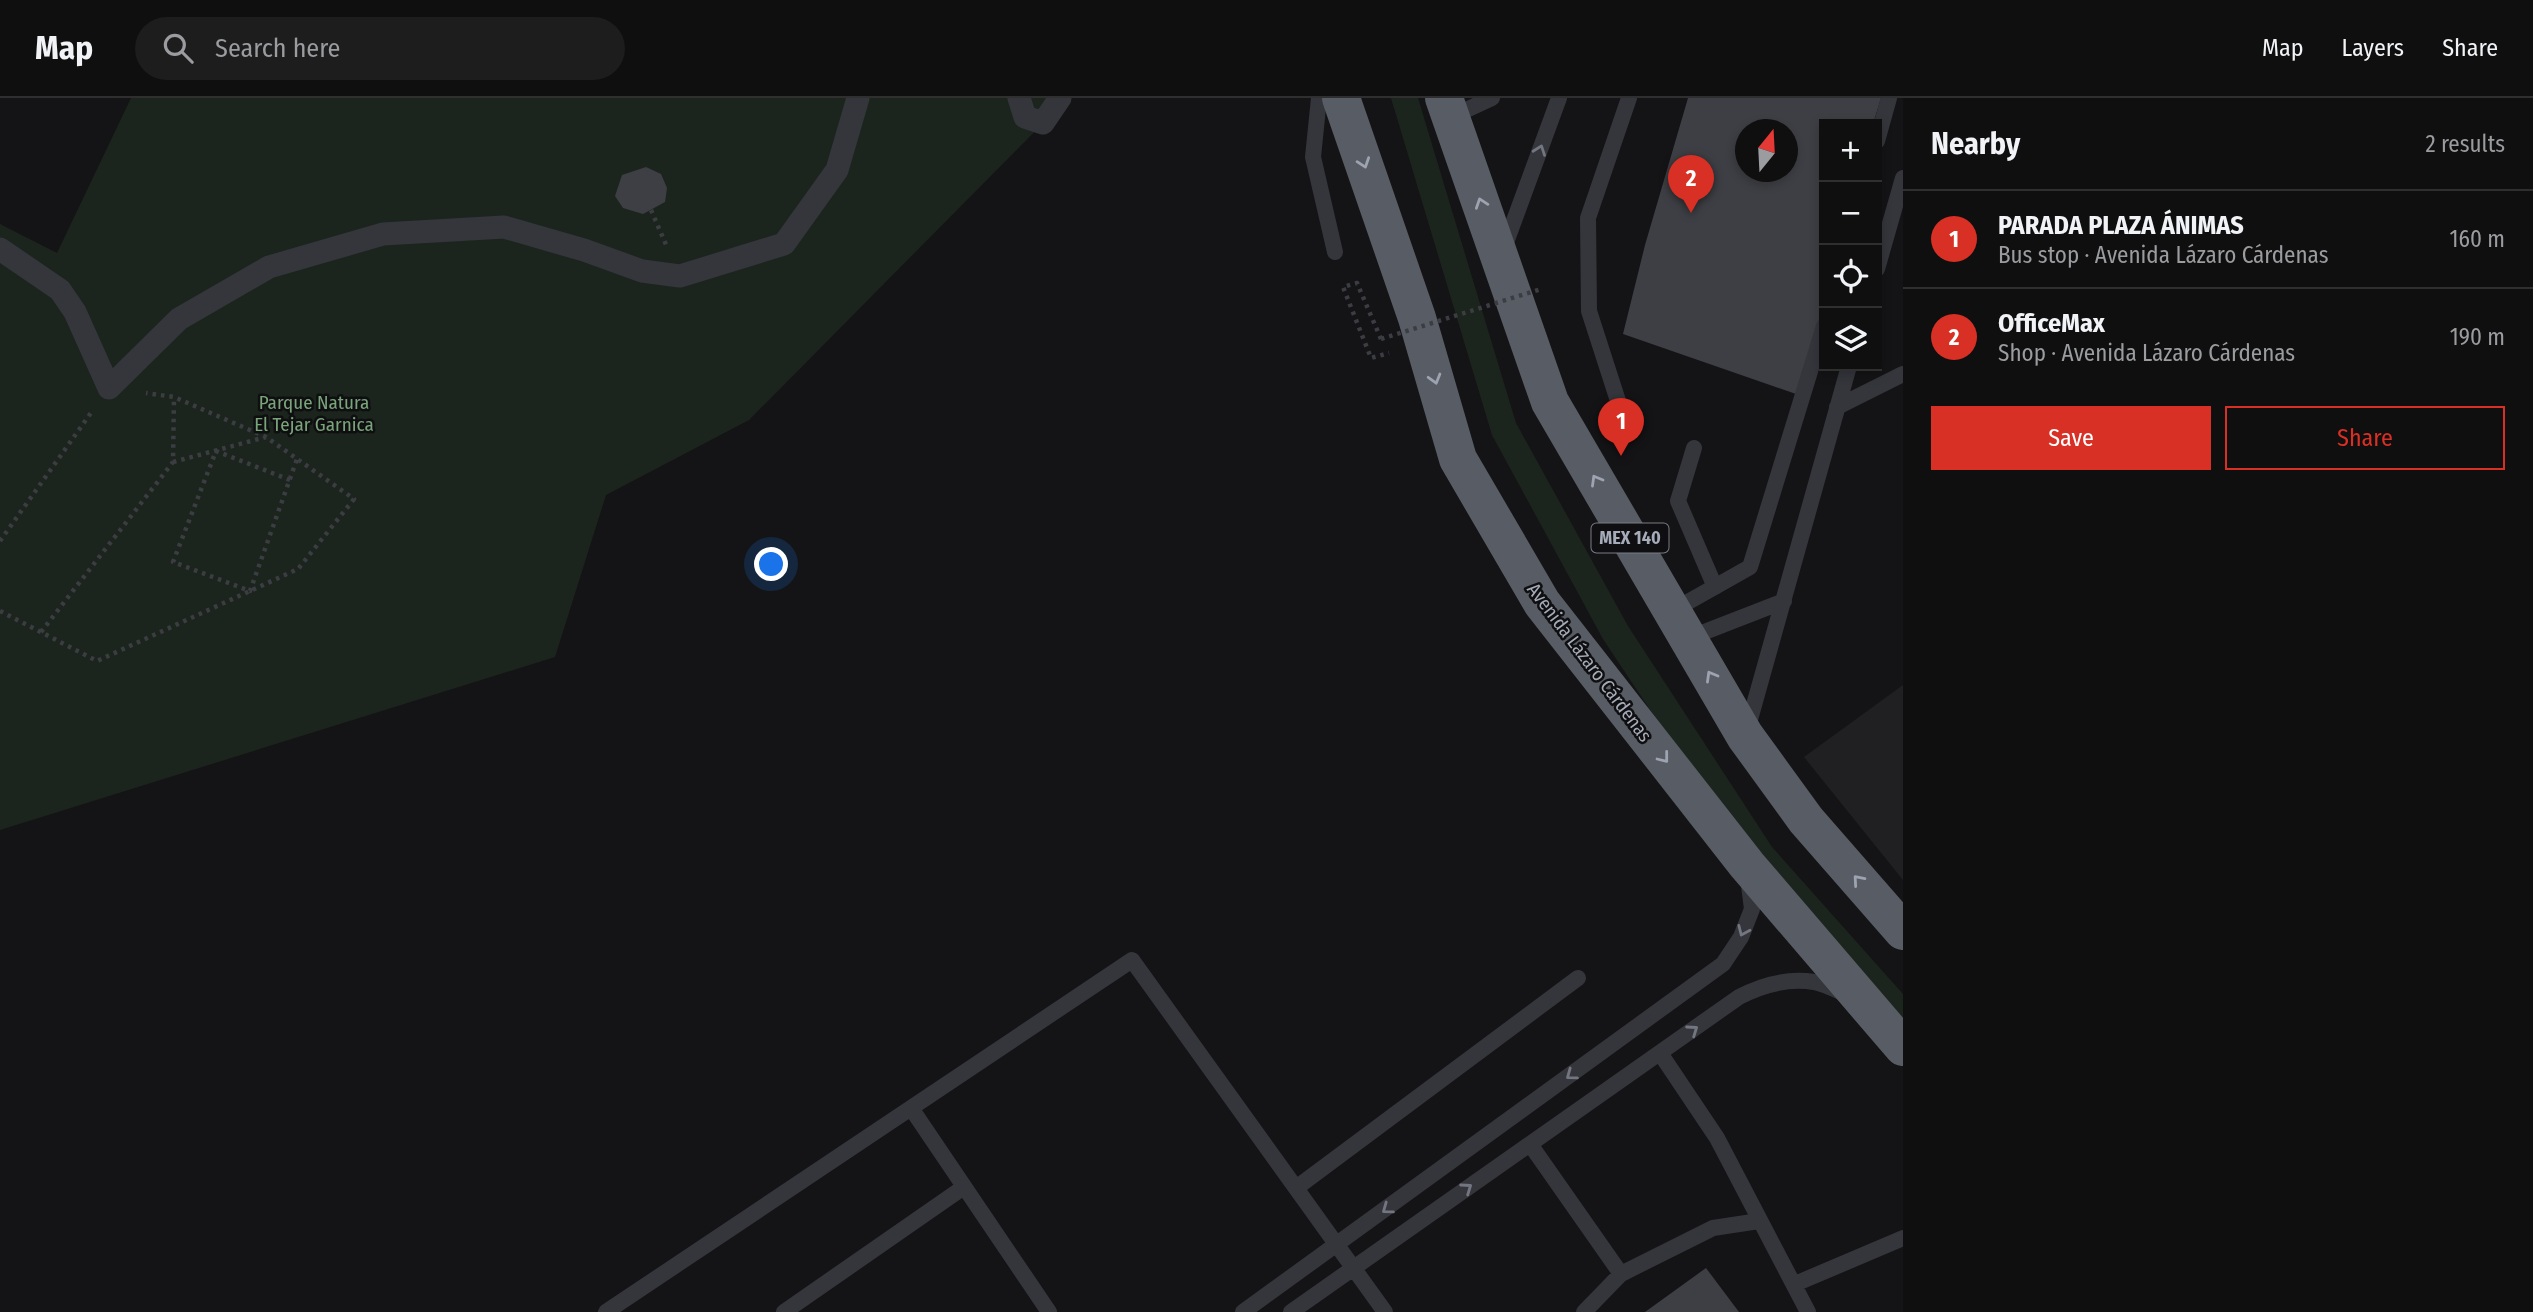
<!DOCTYPE html>
<html lang="en">
<head>
<meta charset="utf-8">
<style>
  body { margin:0; font-family:"Fira Sans Condensed",sans-serif; background:#1d1d1e; color:#f1f3f6 }
  .controls { position:absolute; right:21px; top:21px; display:grid; overflow:hidden; border-radius:0px; box-shadow:0 4px 10px #0003 }
  .controls button { width:63px; height:63px; display:grid; place-items:center; padding:0; border:0; border-bottom:2px solid #2f2f30; background:#0f0f10; color:#f1f3f6; font:35px sans-serif }
  .compass { position:absolute; left:1735px; top:21px; width:63px; height:63px; border-radius:50%; background:#0f0f10; box-shadow:0 4px 10px #0003; rotate:18deg }
  .you { position:absolute; left:772px; top:467px; width:24px; height:24px; margin:-18px; border:5px solid #fff; border-radius:50%; background:#1a73e8; box-shadow:0 0 0 10px #1a73e833 }
  .badge { display:grid; place-items:center; width:46px; height:46px; border-radius:50%; background:#d93025; color:#fff; font-size:23px; font-weight:700 }
  .pin { position:absolute; translate:-50% -58px; filter:drop-shadow(0 2px 4px #0008) }
  .pin::after { content:''; position:absolute; top:37px; width:24px; height:21px; background:inherit; clip-path:polygon(0 0,100% 0,50% 100%) }
  .list { margin:0; padding:0; list-style:none }
  h2 { display:flex; justify-content:space-between; align-items:center; height:91px; margin:0; padding:0 28px; font-size:30px }
  h2 small { font-size:23px; font-weight:400; color:#9b9c9f }
  .list li { display:grid; grid-template-columns:46px 1fr auto; gap:21px; align-items:center; box-sizing:border-box; height:98px; padding:0 28px; border-top:2px solid #2f2f30 }
  .list b { display:block; font-size:26px; white-space:nowrap }
  .list p { margin:0; font-size:23px; white-space:nowrap; color:#9b9c9f }
  .list em { font-size:23px; font-style:normal; color:#9b9c9f }
  .actions { display:flex; gap:14px; padding:21px 28px }
  .actions a { flex:1; padding:16px 0; border:2px solid #d93025; border-radius:0px; text-align:center; font-size:24px; color:#d93025 }
  .actions .main { background:#d93025; color:#fff }
  .icon { flex:none; width:38px; height:38px; fill:none; stroke:currentColor; stroke-width:2; stroke-linecap:round; stroke-linejoin:round }
  .map { position:relative; flex:none; width:1903px; height:1214px; overflow:hidden }
  header { display:flex; align-items:center; gap:42px; box-sizing:border-box; height:98px; padding:0 35px; background:#0f0f10; border-bottom:2px solid #2f2f30 }
  header strong { font-size:33px }
  nav { display:flex; gap:38px; margin-inline-start:auto; font-size:24px }
  .search { width:490px; height:63px; background:#1d1d1e; display:flex; align-items:center; gap:18px; box-sizing:border-box; padding:0 24px; border-radius:38px; color:#9b9c9f; font-size:26px }
  main { display:flex }
  aside { flex:1; background:#0f0f10 }
  .map>svg:first-child { display:block }
  .built { fill:#202023 }
  .green { fill:#1c251d }
  .building { fill:#3e3f44; fill-rule:evenodd }
  .lines { fill:none; stroke-linecap:round; stroke-linejoin:round }
  .path { stroke:#3b3d43; stroke-width:4.5; stroke-dasharray:3.5 5; stroke-linecap:butt }
  .service { stroke:#35363c; stroke-width:16 }
  .pedestrian { stroke:#35363c; stroke-width:23 }
  .trunk { stroke:#585c64; stroke-width:38 }
  .path-bridge { stroke:#3b3d43; stroke-width:4.5; stroke-dasharray:3.5 5; stroke-linecap:butt }
  .oneway { stroke:#737680 }
  .oneway2 { stroke:#9da3b0 }
  .labels { text-anchor:middle; stroke-width:5; stroke-linejoin:round; paint-order:stroke }
  .shield { fill:#0f0f11; stroke:#787c86; stroke-width:2 }
  .shield-label { font-size:18px; font-weight:bold; fill:#a5abb8 }
  .park-label { font-size:19px; fill:#7aa57b; stroke:#0f0f11 }
  .street-label { font-size:19px; fill:#a5abb8; stroke:#0f0f11 }
</style>
</head>
<body>
<header>
<strong>Map</strong>
<div class="search"><svg class="icon" aria-label="search" viewBox="0 0 24 24"><circle cx="10" cy="10" r="6"/><path d="M15 15l6 6"/></svg>Search here</div>
<nav><a>Map</a><a>Layers</a><a>Share</a></nav>
</header>
<main>
<div class="map">
<svg width="1903" height="1214" viewBox="0 0 1903 1214">
  <rect width="100%" height="100%" fill="#141416"/>
  <path class="built" d="M1903 587V782L1804 659Z"/>
  <path class="green" d="M131 0H1068L749 322 606 397 555 559 0 732V126L57 155Z
    M1391 0H1418L1516 325 1628 528 1772 749 1903 896V936L1749 761 1603 541 1492 337Z"/>
  <path class="building" d="M1688 0H1881L1873 26H1824V205L1799 297 1623 236 1645 147ZM1745 32H1787V74H1745Z
    M646 69 661 76 667 90 665 104 643 116 623 110 615 98 622 77Z
    M1706 1170 1739 1214H1645Z"/>
  <g class="lines">
    <path class="path" d="M651 112 667 149
      M1381 241 1357 185 1343 189 1371 260 1389 255
      M173 364 266 339
      M290 382 216 353 173 464 250 493 297 361
      M0 443 93 312
      M0 513 97 563 298 471 354 401 266 339 174 299 146 295
      M41 534 173 364 174 299"/>
    <path class="service" d="M1319 0 1313 59 1335 154
      M1451 19 1492 0
      M1877 43 1889 0
      M1504 150 1559 0
      M1877 171 1903 80
      M1619 306 1589 213 1588 120 1629 0
      M1837 309 1903 276
      M1694 350 1678 403 1715 489
      M1672 513 1750 469 1824 228
      M1689 540 1784 503
      M1747 632 1849 268
      M1660 955 1717 1040 1808 1214
      M911 1010 1049 1214
      M1530 1046 1621 1176
      M1296 1090 1578 880
      M1795 1186 1903 1140
      M606 1214 1132 862 1385 1214
      M784 1214 964 1089
      M1243 1214 1723 866 1741 839 1752 811 1748 780
      M1291 1214 1739 899C1762 887 1788 880 1814 884 1824 886 1836 892 1845 896
      M1584 1214 1621 1176 1713 1130 1759 1123"/>
    <path class="pedestrian" d="M1019 0 1025 19 1043 25 1060 0
      M0 151 60 192 75 214 109 290 179 221 269 169 383 136 504 129 584 152 642 173 680 178 784 146 837 72 858 0"/>
    <path class="trunk" d="M1341 0 1417 220 1458 361 1542 505 1747 767 1903 949
      M1444 0 1550 304 1745 638 1806 722 1903 833"/>
    <path class="path-bridge" d="M1381 241 1541 191"/>
  </g>
  <defs><path id="oneway-chevron" d="M-2-3.5L2.5 0L-2 3.5" fill="none" stroke-width="1.6" stroke-linecap="round" stroke-linejoin="round" transform="scale(1.75)"/></defs>
  <g class="oneway">
    <use href="#oneway-chevron" transform="translate(1540 52) rotate(-70)"/>
    <use href="#oneway-chevron" transform="translate(1743 833) rotate(114)"/>
    <use href="#oneway-chevron" transform="translate(1693 932) rotate(-35)"/>
    <use href="#oneway-chevron" transform="translate(1571 977) rotate(144)"/>
    <use href="#oneway-chevron" transform="translate(1467 1090) rotate(-35)"/>
    <use href="#oneway-chevron" transform="translate(1387 1111) rotate(144)"/>
  </g>
  <g class="oneway2">
    <use href="#oneway-chevron" transform="translate(1364 65) rotate(71)"/>
    <use href="#oneway-chevron" transform="translate(1481 105) rotate(-109)"/>
    <use href="#oneway-chevron" transform="translate(1435 281) rotate(74)"/>
    <use href="#oneway-chevron" transform="translate(1596 382) rotate(-120)"/>
    <use href="#oneway-chevron" transform="translate(1711 578) rotate(-120)"/>
    <use href="#oneway-chevron" transform="translate(1664 660) rotate(52)"/>
    <use href="#oneway-chevron" transform="translate(1858 782) rotate(-131)"/>
  </g>
  <g class="labels">
    <rect class="shield" x="1591.5" y="425.5" width="77" height="29" rx="5"/>
    <g class="shield-label">
      <text x="1630" y="446">MEX 140</text>
    </g>
    <g class="park-label">
      <text x="314" y="311">Parque Natura<tspan x="314" dy="22">El Tejar Garnica</tspan></text>
    </g>
    <g class="street-label">
      <text transform="translate(1590 564) rotate(53)" y="7">Avenida Lázaro Cárdenas</text>
    </g>
  </g>
</svg>
<div class="controls">
<button>+</button>
<button>−</button>
<button><svg class="icon" aria-label="locate" viewBox="0 0 24 24"><circle cx="12" cy="12" r="6"/><path d="M12 2v4M12 18v4M2 12h4M18 12h4"/></svg></button>
<button><svg class="icon" aria-label="layers" viewBox="0 0 24 24"><path d="M12 4l9 5-9 5-9-5zM3 14l9 5 9-5"/></svg></button>
</div>
<svg class="compass" viewBox="-18 -18 36 36"><path d="M0-13l5 13h-10z" fill="#e53935"/><path d="M0 13l5-13h-10z" fill="#9b9c9f"/></svg>
<div class="you"></div>
<div class="pin badge" style="left:1621px;top:358px">1</div>
<div class="pin badge" style="left:1691px;top:115px">2</div>
</div>
<aside>
<h2>Nearby<small>2 results</small></h2>
<ul class="list">
<li><span class="badge">1</span><div><b>PARADA PLAZA ÁNIMAS</b><p>Bus stop · Avenida Lázaro Cárdenas</p></div><em>160 m</em></li>
<li><span class="badge">2</span><div><b>OfficeMax</b><p>Shop · Avenida Lázaro Cárdenas</p></div><em>190 m</em></li>
</ul>
<div class="actions"><a class="main">Save</a><a>Share</a></div>
</aside>
</main>
</body>
</html>
